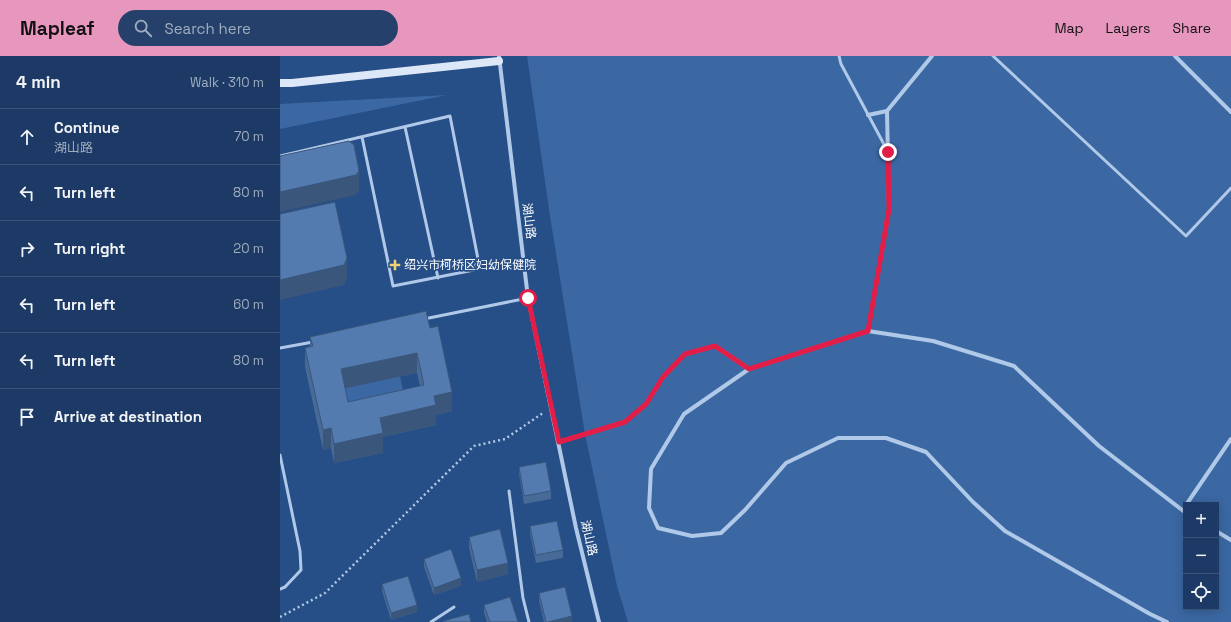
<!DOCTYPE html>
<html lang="en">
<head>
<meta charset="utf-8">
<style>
  body { margin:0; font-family:"Space Grotesk","Noto Sans SC",sans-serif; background:#25416b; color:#f1f3f6 }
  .controls { position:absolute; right:12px; bottom:12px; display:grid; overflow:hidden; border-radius:0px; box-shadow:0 2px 10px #0003 }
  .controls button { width:36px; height:36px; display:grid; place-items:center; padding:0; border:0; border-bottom:1px solid #3a5479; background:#1c3a65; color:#f1f3f6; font:20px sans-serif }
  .stop { position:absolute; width:12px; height:12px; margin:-9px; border:3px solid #e11d48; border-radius:50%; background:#fff }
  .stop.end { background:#e11d48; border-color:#fff; box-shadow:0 1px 4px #0008 }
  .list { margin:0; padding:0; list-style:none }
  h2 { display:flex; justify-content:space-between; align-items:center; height:52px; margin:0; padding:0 16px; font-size:17px }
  h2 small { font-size:13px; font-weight:400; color:#a0adbf }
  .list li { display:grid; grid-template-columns:26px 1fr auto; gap:12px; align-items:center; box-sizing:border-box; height:56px; padding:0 16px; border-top:1px solid #3a5479 }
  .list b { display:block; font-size:15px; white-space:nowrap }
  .list p { margin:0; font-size:13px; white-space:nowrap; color:#a0adbf }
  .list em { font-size:13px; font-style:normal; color:#a0adbf }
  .icon { flex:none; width:22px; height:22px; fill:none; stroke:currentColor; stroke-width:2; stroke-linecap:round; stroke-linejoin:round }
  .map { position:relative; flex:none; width:951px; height:566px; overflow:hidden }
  header { display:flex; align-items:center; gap:24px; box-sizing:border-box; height:56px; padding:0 20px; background:#e797bd; color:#111 }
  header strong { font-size:19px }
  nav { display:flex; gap:22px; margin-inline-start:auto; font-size:14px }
  .search { width:280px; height:36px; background:#25416b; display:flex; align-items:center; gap:10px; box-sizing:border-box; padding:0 14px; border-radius:22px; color:#a0adbf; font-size:15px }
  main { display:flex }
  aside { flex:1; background:#1c3a65 }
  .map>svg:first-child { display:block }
  .green { fill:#3b68a3; fill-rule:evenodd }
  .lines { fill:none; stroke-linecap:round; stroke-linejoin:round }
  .path { stroke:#b1c9e8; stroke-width:2.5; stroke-dasharray:2 3; stroke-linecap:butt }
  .lane { stroke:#b1c9e8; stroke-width:3 }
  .street { stroke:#b1c9e8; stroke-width:4 }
  .secondary { stroke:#dce7f7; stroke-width:8 }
  .wall { fill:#476a97; fill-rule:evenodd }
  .shaded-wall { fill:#3a567b }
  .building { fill:#537bb0; stroke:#3a567b; fill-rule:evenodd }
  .route { stroke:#e11d48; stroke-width:5 }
  .poi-dot { fill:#f1d176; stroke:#264e87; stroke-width:1.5 }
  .labels { text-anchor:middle; stroke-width:3.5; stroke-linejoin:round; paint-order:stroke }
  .street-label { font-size:12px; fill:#fff; stroke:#264e87 }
  .poi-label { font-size:12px; fill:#fff; stroke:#264e87; text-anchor:start }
</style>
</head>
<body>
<header>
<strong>Mapleaf</strong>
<div class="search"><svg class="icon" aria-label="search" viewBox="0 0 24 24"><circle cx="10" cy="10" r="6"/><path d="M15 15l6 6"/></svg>Search here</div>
<nav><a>Map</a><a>Layers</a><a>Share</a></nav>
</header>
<main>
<aside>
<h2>4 min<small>Walk · 310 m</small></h2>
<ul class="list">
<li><svg class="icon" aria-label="ahead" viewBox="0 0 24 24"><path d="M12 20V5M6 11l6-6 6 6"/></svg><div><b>Continue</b><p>湖山路</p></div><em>70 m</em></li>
<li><svg class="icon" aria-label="left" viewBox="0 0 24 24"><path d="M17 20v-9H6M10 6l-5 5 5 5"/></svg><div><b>Turn left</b></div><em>80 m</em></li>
<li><svg class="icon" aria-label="right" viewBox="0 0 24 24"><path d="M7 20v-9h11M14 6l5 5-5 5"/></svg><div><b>Turn right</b></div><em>20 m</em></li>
<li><svg class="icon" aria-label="left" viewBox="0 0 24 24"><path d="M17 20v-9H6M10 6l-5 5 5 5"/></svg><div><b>Turn left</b></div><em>60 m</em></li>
<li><svg class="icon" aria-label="left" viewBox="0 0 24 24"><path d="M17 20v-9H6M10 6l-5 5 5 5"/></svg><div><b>Turn left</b></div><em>80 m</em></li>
<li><svg class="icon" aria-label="arrive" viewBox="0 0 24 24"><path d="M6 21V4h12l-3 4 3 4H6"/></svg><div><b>Arrive at destination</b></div></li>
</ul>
</aside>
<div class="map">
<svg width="951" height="566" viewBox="0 0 951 566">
  <rect width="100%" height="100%" fill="#264e87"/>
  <path class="green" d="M247 0H951V566H348L337 530 305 378 270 160ZM906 449H936V551H906Z
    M167 39 0 73V48Z
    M120 320 127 353 68 366 61 333Z"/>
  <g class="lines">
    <path class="path" d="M0 561 45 537 194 390 225 383 263 357"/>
    <path class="lane" d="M559 0 561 8 607 94
      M713 0 906 180 951 132
      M125 71 158 222
      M0 100 170 60 198 203 194 214 113 230 82 81
      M144 263 248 242
      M0 292 33 286
      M0 399 20 495 21 514 5 531 0 533
      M229 435 243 542 249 566
      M151 566 174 551"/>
    <path class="street" d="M219 0 248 242 296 472 319 566
      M895 0 951 56
      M588 59 607 55
      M588 275 609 153 607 55 652 0
      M279 386 345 366 366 348 383 321 405 298 435 290 469 313
      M906 449 951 383
      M936 475 951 484
      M887 566 870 558 725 475 693 446 646 396 606 382H558L506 407 465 454 441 477 412 480 378 472 369 452 371 413 404 358 469 313 588 275 653 285 734 310 819 390 906 457"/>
    <path class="secondary" d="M0 27H12L219 5"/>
  </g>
  <path class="wall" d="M150 272 172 355 156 359V369L103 381V397L54 407 51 392 43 394 25 311V292L30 290V281ZM137 317 140 330 68 346 65 332Z
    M239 411 271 435V443L244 448 239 418Z
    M250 470 283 494V502L256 507 250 478Z
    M189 481 228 518 197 526 189 492Z
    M144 503 181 530 154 539 144 511Z
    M102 528 137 556 111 564 102 535Z
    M259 537 292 566H264L259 545Z
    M204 549 238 566H207L204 557Z"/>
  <path class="shaded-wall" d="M79 115V134L76 139 0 156V136Z
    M67 202V222L64 229 0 244V224Z
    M137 297V317L61 333V313Z
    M172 336V355L156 359V369L103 381V397L54 407V388L100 362 154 340Z
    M51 372V392L43 394V374Z
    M228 507V518L197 526V514Z
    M181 522V530L154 539V532Z
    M137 549V556L111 564V557Z
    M292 560V566H268Z"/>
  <path class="building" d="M69 85 74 89 79 115 76 119 0 136V100Z
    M55 146 67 202 64 209 0 224V158Z
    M146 255 150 272 158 270 172 336 154 340 156 349 100 362 103 377 54 388 51 372 43 374 25 292 33 290 30 281ZM137 297 144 329 68 346 61 313Z
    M266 406 271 435 244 440 239 411Z
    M277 465 283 494 256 499 250 470Z
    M220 473 228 507 197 514 189 481Z
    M171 493 181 522 154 532 144 503Z
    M128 520 137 549 111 557 102 528Z
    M285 531 292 560 268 566H266L259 537Z
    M230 541 238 566H210L204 549Z
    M189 558 191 566H163V565Z"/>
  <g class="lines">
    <path class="route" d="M248 242 279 386 345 366 366 348 383 321 405 298 435 290 469 313 588 275 609 153 608 96"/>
  </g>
  <path class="poi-dot" d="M113 203h4v4h4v4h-4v4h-4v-4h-4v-4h4z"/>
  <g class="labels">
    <g class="street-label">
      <text transform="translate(249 165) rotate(83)" y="4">湖山路</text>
      <text transform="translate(309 482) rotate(77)" y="4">湖山路</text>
    </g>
    <g class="poi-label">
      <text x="124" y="213">绍兴市柯桥区妇幼保健院</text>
    </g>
  </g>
</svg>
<div class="controls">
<button>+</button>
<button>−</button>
<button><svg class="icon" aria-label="locate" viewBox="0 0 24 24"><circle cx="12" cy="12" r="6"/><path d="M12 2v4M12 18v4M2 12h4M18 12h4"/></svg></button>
</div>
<div class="stop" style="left:248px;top:242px"></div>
<div class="stop end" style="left:608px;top:96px"></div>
</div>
</main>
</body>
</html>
